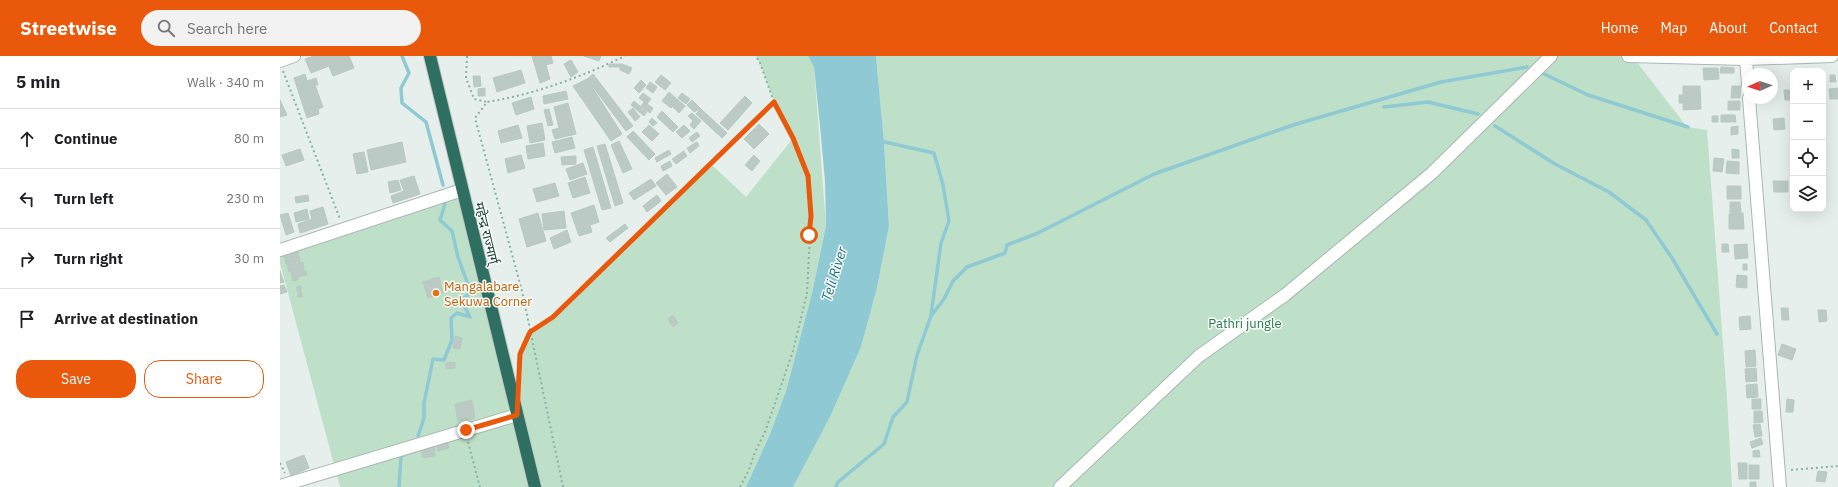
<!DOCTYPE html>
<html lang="en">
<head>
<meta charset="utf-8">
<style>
  body { margin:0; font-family:"IBM Plex Sans","Noto Sans Devanagari",sans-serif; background:#f2f2f2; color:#202124 }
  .controls { position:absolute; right:12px; top:12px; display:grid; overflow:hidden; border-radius:8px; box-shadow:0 4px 16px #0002 }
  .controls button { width:36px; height:36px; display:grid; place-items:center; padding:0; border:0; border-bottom:1px solid #e0e0e0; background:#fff; color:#202124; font:20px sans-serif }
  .compass { position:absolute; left:1462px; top:12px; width:36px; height:36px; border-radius:50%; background:#fff; box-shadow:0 4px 16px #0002; rotate:267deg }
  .stop { position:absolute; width:12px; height:12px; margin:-9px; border:3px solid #ea580c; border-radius:50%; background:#fff }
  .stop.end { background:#ea580c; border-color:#fff; box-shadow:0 1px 4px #0008 }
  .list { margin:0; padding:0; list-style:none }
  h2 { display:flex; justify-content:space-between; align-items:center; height:52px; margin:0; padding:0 16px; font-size:17px }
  h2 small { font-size:13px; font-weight:400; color:#757577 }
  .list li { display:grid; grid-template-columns:26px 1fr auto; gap:12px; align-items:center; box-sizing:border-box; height:60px; padding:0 16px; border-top:1px solid #e0e0e0 }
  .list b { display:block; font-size:15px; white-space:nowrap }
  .list em { font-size:13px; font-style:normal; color:#757577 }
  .actions { display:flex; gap:8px; padding:12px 16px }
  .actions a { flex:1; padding:9px 0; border:1px solid #ea580c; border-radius:16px; text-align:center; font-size:14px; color:#ea580c }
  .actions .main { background:#ea580c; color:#fff }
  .icon { flex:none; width:22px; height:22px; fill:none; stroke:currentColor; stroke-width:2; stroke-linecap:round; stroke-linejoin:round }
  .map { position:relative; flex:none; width:1558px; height:431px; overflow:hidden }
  header { display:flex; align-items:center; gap:24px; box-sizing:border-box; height:56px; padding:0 20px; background:#ea580c; color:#fff }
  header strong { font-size:19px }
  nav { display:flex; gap:22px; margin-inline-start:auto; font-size:14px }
  .search { width:280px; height:36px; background:#f2f2f2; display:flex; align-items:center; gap:10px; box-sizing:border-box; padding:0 14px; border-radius:22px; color:#757577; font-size:15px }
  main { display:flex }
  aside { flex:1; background:#fff }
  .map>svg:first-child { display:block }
  .green { fill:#bfe0c8 }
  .water { fill:#8ec9d4 }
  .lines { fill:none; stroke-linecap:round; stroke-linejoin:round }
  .stream { stroke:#8ec9d4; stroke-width:3.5 }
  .building { fill:#bbcac4; stroke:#b8c9c2 }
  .street-casing { stroke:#a8b8b2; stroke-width:14 }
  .highway-casing { stroke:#c2cac8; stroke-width:14 }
  .path { stroke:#86b3a5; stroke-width:2; stroke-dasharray:2 3; stroke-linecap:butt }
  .street { stroke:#fff; stroke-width:12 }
  .highway { stroke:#2f6f62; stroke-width:12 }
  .route { stroke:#ea580c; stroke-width:5 }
  .food-dot { fill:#e8710a; stroke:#f7fbf9; stroke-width:1.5 }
  .labels { text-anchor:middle; stroke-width:3; stroke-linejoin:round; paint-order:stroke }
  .street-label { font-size:13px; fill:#24423a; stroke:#f7fbf9 }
  .food-label { font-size:13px; fill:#c56008; stroke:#f7fbf9; text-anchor:start }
  .park-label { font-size:13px; fill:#2d7a4b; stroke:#f7fbf9 }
  .water-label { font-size:14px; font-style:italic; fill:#1c6f80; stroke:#f7fbf9 }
</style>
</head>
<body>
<header>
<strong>Streetwise</strong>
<div class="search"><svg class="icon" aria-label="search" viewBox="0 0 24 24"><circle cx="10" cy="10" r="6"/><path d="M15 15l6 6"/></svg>Search here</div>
<nav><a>Home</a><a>Map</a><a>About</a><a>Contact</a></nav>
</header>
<main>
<aside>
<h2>5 min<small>Walk · 340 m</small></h2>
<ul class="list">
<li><svg class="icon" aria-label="ahead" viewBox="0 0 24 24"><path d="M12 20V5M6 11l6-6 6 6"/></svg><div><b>Continue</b></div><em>80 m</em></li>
<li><svg class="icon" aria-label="left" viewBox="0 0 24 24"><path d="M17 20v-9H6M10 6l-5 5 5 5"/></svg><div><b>Turn left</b></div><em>230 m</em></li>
<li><svg class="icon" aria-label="right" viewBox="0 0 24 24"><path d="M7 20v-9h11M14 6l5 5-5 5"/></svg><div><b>Turn right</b></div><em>30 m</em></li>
<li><svg class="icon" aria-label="arrive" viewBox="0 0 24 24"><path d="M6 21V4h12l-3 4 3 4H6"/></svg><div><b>Arrive at destination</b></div></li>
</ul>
<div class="actions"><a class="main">Save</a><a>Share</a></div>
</aside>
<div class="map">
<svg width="1558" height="431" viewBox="0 0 1558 431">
  <rect width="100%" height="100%" fill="#e6efeb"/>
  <path class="green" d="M476 0H528L534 11 546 170 532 237 506 335 490 378 466 431H60L0 207V194L182 134 237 357 240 298 250 276 273 261 431 108 466 141 513 82 494 46 480 7Z
    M596 0H1464L1353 1 1407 71 1427 74 1447 342 1452 431H513L550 361 581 291 597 232 609 170 604 86Z"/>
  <path class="water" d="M528 0H596L604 86 609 170 597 232 581 291 550 361 513 431H466L490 378 506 335 532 237 546 170 545 125 540 70 534 11Z"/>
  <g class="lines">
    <path class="stream" d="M122 0 129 17 121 32 122 47 146 66 163 129
      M1262 17 1308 39 1408 71
      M1104 51 1148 46 1198 58
      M1215 70 1275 108 1329 136 1366 164 1392 202 1437 278
      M600 85 654 97 663 129 669 165 661 187 651 259
      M138 380 144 362V347L153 303 164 304 172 284 171 262 177 257 190 261 181 244 191 237 178 201 172 175 160 164 165 148
      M119 431 121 400 124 399
      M556 431 558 426 604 388 613 361 627 346 637 299 651 260 664 243 673 225 687 211 725 197 727 189 758 177 874 118 1013 69 1161 26 1247 11"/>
  </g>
  <path class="building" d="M34 0H69L74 12 53 20 49 10 31 17 25 3Z
    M252 0H271L273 7 266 9 270 23 260 27Z
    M304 0H321L319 5Z
    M291 4 298 16 291 21 284 8Z
    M329 8H342L352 12 349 18 340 14V11H329Z
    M1441 11 1454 12V17H1440Z
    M1423 12H1438L1439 23 1424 24Z
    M241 14 245 27 217 36 213 22Z
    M25 18 27 25 36 22 38 29H35L43 51 38 53 39 58 27 62 14 22Z
    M313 18 353 70 346 75 307 23Z
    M381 19 391 27 385 34 375 26Z
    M1550 19H1555L1556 26H1550Z
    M193 20H200L201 30 194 31Z
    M307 23 342 78 331 85 293 30Z
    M361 24 366 29 359 37 354 32Z
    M370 26 377 31 373 37 366 32Z
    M1403 30H1420L1421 53 1403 54V47H1399V39H1403Z
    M1452 30H1461L1460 42H1451Z
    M205 32V40H198V33Z
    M1558 32V43H1550L1549 33Z
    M1543 33H1545V45H1543Z
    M1504 34H1513V44H1505Z
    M286 35 288 43 264 48 263 40Z
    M389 36 398 44 391 52 382 45Z
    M363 37 371 43 367 48 359 42Z
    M402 37 410 43 406 48 398 42Z
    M465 40 472 47 448 74 440 67Z
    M251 41 254 53 236 59 232 47Z
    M1474 42H1488L1475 45Z
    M0 44 7 59 0 61Z
    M398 44 405 50 399 57 392 50Z
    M412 44 421 53 414 56 407 49Z
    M354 45 367 56 364 60 351 49Z
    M1448 45H1460V54H1448Z
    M364 46 373 52 370 57 361 50Z
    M288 47 296 78 275 83 272 74 279 72 274 51Z
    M353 52 360 61 355 65 348 56Z
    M269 53 273 69 268 70 264 54Z
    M421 53 447 77 442 82 416 58Z
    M382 55 398 71 393 76 377 61Z
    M412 57 421 65 414 73 410 69 413 65 408 60Z
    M1441 59H1455L1456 66H1441Z
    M1432 60H1438V66H1432Z
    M372 62 377 67 373 70 369 66Z
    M1504 62 1505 73 1494 74 1493 63Z
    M262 67 265 84 250 87 247 70Z
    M479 68 489 78 474 93 464 83Z
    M238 69 242 82 221 87 218 75Z
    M369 69 379 78 372 85 362 76Z
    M404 69 410 75 402 82 396 76Z
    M1458 70V78L1451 79V71Z
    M353 75 375 98 369 104 347 81Z
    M417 76 420 80 412 86 409 82Z
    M292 81 295 92 275 97 272 86Z
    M339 85 352 113 343 117 331 89Z
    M122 86 126 106 91 114 87 94Z
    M417 86 419 90 410 97 407 92Z
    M263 87 265 100 248 103 246 90Z
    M325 88 343 147 335 150 317 90Z
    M313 91 331 152 322 154 304 94Z
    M20 93 24 104 6 110 2 99Z
    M1452 93 1459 94V102H1452Z
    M389 94 391 98 377 106 375 102Z
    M404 95 407 100 396 108 392 103Z
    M84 96 88 116 77 118 73 98Z
    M241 99 245 112 228 117 225 103Z
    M474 99 480 105 472 115 465 109Z
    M296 100V108L282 109 281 101Z
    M1434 102 1444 103 1442 116 1433 115Z
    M390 105 392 110 383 115 381 110Z
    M1447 105 1459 106V118L1446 117Z
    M303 107 307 118 290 124 286 113Z
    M387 118 397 131 386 139 376 127Z
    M134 120 140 138 113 147 111 140 124 135 120 124Z
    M305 121 310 137 293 142 288 127Z
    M371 123 376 130 354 144 349 137Z
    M118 124 121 134 110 137 108 126Z
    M1493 125H1508V136H1494Z
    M275 127 279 140 257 146 253 133Z
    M1447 130H1461V143H1447Z
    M28 139 29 145 16 147 15 141Z
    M377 139 381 145 367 156 363 150Z
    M1450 146H1460L1461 156 1450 157Z
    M314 149 319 166 310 169 312 176 299 180 291 157Z
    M43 151 48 168 20 177 18 168 32 163 30 155Z
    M27 153 29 163 16 166 14 157Z
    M284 155 286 172 264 174 262 158Z
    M8 157 14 176 6 179 0 159Z
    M258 157 266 185 247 191 239 163Z
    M1463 157 1464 173H1449V158Z
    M345 168 348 172 330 186 326 182Z
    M287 174 291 186 274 193 270 182Z
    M1442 188H1448L1449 196H1442Z
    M1467 188 1468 202 1455 203 1454 189Z
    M18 196 20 205 6 208 4 199Z
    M23 206 24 213 9 216 7 209Z
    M1463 208H1467V214H1463Z
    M25 214 27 219 18 221V224L13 225 11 217Z
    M0 215 4 226 0 227Z
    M1457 219 1467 220V232L1456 231Z
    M159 221 163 237 148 242 143 226Z
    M4 229 7 236 0 238V230Z
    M21 230V235H17V231Z
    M18 236H22V241H18Z
    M1501 252H1508L1509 264H1502Z
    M1538 254H1546L1547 265 1539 266Z
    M393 259 398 267 393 271 388 263Z
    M1470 260 1471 273 1460 274 1459 261Z
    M175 280 182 282 180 293 173 292Z
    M1502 288 1516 293 1512 304 1498 299Z
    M1475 294 1476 310 1466 311 1465 295Z
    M175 306V312L166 313V307Z
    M1476 312 1477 325 1466 326 1465 313Z
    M1477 328 1478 341 1467 342 1466 329Z
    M1472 343H1481V353H1472Z
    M1507 343 1514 344 1513 356H1506Z
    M192 344 195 362 178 365 175 348Z
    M1474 355H1482L1483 366 1474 367Z
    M1480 368 1482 380 1475 381 1473 369Z
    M1481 382 1483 388 1472 392 1470 386Z
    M167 383 169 392 158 395 156 385Z
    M154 391 155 400 143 402 141 392Z
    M1479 394 1480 401H1473V395Z
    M24 399 29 412 11 420 6 406Z
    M1458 407H1467V423H1459Z
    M1469 409H1479V423H1469Z
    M1538 415 1547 416 1545 426 1536 425Z
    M1470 426H1476V431H1470Z"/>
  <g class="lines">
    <g class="street-casing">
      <path id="street" d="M1348 0 1466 3V0
        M0 5 14 0
        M1468 28 1466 3 1552 0
        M1469 42 1500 431
        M0 194 182 134
        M0 430 237 359
        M780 431 919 300 1005 239 1152 117 1271 0"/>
    </g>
    <g class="highway-casing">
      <path id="highway" d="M150 0 255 431"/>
    </g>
    <path class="path" d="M187 0 186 22 194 43 207 46
      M3 15 60 163
      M239 313 240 298 250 276 273 261 494 46
      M188 386 200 431
      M0 407 5 417
      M1511 414 1558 410
      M283 431 242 235 195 62 207 46C256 38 301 21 345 0
      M460 431 469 414 475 396 485 376 513 295 527 237 531 160 528 120 513 82 494 46 480 7 476 0"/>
    <use href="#street" class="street"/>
    <use href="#highway" class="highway"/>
  </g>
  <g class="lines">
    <path class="route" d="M186 374 237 359 240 298 250 276 273 261 494 46 513 82 528 120 531 160 529 179"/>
  </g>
  <circle class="food-dot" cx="156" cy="237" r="4"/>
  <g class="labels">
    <g class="street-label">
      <text transform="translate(207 177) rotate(76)" y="5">महेन्द्र राज्मार्ग्</text>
    </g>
    <g class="food-label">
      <text x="164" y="235">Mangalabare<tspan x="164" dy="15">Sekuwa Corner</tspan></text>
    </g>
    <g class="park-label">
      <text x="965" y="272">Pathri jungle</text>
    </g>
    <g class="water-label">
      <text transform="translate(554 218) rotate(-73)" y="5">Teli River</text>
    </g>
  </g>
</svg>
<div class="controls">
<button>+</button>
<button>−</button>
<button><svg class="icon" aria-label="locate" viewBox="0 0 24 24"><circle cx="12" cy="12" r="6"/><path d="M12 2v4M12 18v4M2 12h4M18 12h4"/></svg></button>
<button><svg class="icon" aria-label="layers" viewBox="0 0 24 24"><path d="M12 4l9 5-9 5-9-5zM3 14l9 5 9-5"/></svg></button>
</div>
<svg class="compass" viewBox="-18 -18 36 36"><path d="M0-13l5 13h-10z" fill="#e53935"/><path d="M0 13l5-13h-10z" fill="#757577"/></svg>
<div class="stop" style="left:529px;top:179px"></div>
<div class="stop end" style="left:186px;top:374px"></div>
</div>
</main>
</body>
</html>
